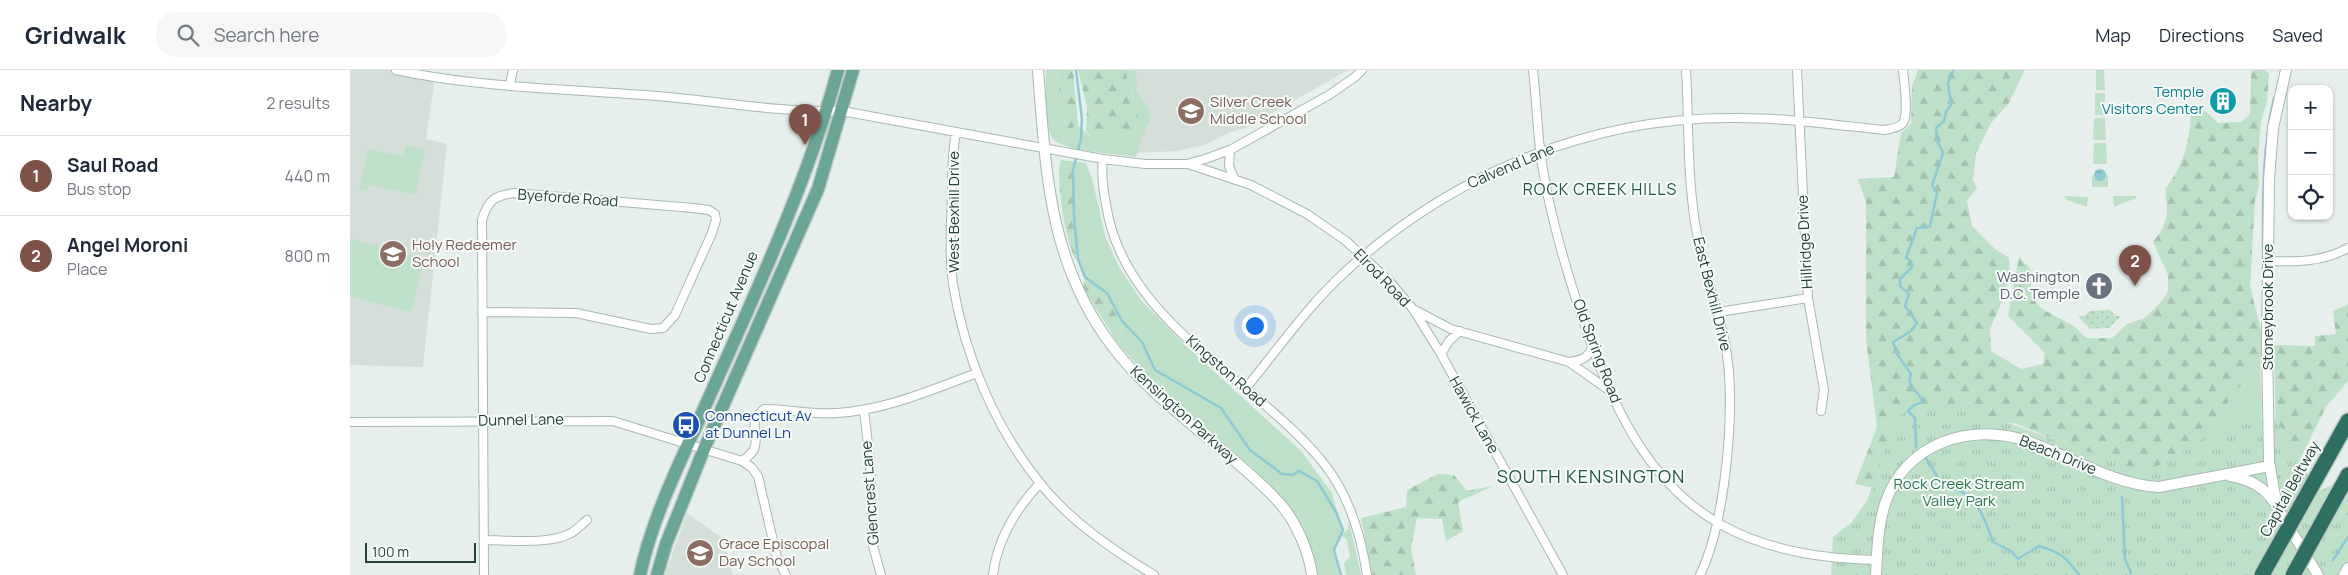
<!DOCTYPE html>
<html lang="en">
<head>
<meta charset="utf-8">
<style>
  body { margin:0; font-family:Manrope,sans-serif; background:#f6f6f7; color:#1f2937 }
  .controls { position:absolute; right:15px; top:15px; display:grid; overflow:hidden; border-radius:10px; box-shadow:0 1px 4px #0004 }
  .controls button { width:45px; height:45px; display:grid; place-items:center; padding:0; border:0; border-bottom:1px solid #e0e1e3; background:#fff; color:#1f2937; font:25px sans-serif }
  .scale { position:absolute; left:15px; bottom:12px; width:111px; box-sizing:border-box; padding-left:5px; border:2px solid #24423a; border-top:0; font-size:14px; line-height:18px; white-space:nowrap; color:#24423a; -webkit-text-stroke:4px #f7fbf9; paint-order:stroke }
  .you { position:absolute; left:904px; top:255px; width:18px; height:18px; margin:-12px; border:4px solid #fff; border-radius:50%; background:#1a73e8; box-shadow:0 0 0 8px #1a73e833 }
  .badge { display:grid; place-items:center; width:32px; height:32px; border-radius:50%; background:#7f5249; color:#fff; font-size:16px; font-weight:700 }
  .pin { position:absolute; translate:-50% -41px; filter:drop-shadow(0 1px 2px #0008) }
  .pin::after { content:''; position:absolute; top:26px; width:18px; height:15px; background:inherit; clip-path:polygon(0 0,100% 0,50% 100%) }
  .list { margin:0; padding:0; list-style:none }
  h2 { display:flex; justify-content:space-between; align-items:center; height:65px; margin:0; padding:0 20px; font-size:21px }
  h2 small { font-size:16px; font-weight:400; color:#747a83 }
  .list li { display:grid; grid-template-columns:32px 1fr auto; gap:15px; align-items:center; box-sizing:border-box; height:80px; padding:0 20px; border-top:1px solid #e0e1e3 }
  .list b { display:block; font-size:19px; white-space:nowrap }
  .list p { margin:0; font-size:16px; white-space:nowrap; color:#747a83 }
  .list em { font-size:16px; font-style:normal; color:#747a83 }
  .icon { flex:none; width:28px; height:28px; fill:none; stroke:currentColor; stroke-width:2; stroke-linecap:round; stroke-linejoin:round }
  .map { position:relative; flex:none; width:1998px; height:505px; overflow:hidden }
  header { display:flex; align-items:center; gap:30px; box-sizing:border-box; height:70px; padding:0 25px; background:#fff; border-bottom:1px solid #e0e1e3 }
  header strong { font-size:24px }
  nav { display:flex; gap:28px; margin-inline-start:auto; font-size:18px }
  .search { width:350px; height:45px; background:#f6f6f7; display:flex; align-items:center; gap:12px; box-sizing:border-box; padding:0 18px; border-radius:20px; color:#747a83; font-size:19px }
  main { display:flex }
  aside { flex:1; background:#fff }
  .map>svg:first-child { display:block }
  .built { fill:#d4dfda }
  .grass { fill:#bfe0c8 }
  .forest { fill:url(#forest-firs) }
  .park { fill:url(#park-tufts) }
  .garden { fill:url(#garden-dots) }
  .water { fill:url(#water-ripples) }
  .lines { fill:none; stroke-linecap:round; stroke-linejoin:round }
  .stream { stroke:#8ec9d4; stroke-width:2.5 }
  .minor-casing { stroke:#a8b8b2; stroke-width:10 }
  .tertiary-casing { stroke:#a8b8b2; stroke-width:12 }
  .primary-casing { stroke:#c2cac8; stroke-width:15 }
  .motorway-casing { stroke:#c2cac8; stroke-width:18 }
  .minor { stroke:#fff; stroke-width:8 }
  .tertiary { stroke:#fff; stroke-width:10 }
  .primary { stroke:#6aa596; stroke-width:12 }
  .motorway { stroke:#2f6f62; stroke-width:15 }
  .motorway-bridge-casing { stroke:#c2cac8; stroke-width:18; stroke-linecap:butt }
  .motorway-bridge { stroke:#2f6f62; stroke-width:15 }
  .labels { text-anchor:middle; stroke-width:4; stroke-linejoin:round; paint-order:stroke }
  .culture-label { font-size:15px; fill:#0d838f; stroke:#f7fbf9; text-anchor:end }
  .education-label { font-size:15px; fill:#785e54; stroke:#f7fbf9; text-anchor:start }
  .street-label { font-size:15px; fill:#24423a; stroke:#f7fbf9 }
  .worship-label { font-size:15px; fill:#5b616d; stroke:#f7fbf9; text-anchor:end }
  .transit-label { font-size:15px; fill:#164399; stroke:#f7fbf9; text-anchor:start }
  .park-label { font-size:15px; fill:#2d7a4b; stroke:#f7fbf9 }
  .neighbourhood-label { font-size:16px; letter-spacing:1px; fill:#1f5548; stroke:#f7fbf9 }
  .quarter-label { font-size:18px; letter-spacing:1px; fill:#1f5548; stroke:#f7fbf9 }
</style>
</head>
<body>
<header>
<strong>Gridwalk</strong>
<div class="search"><svg class="icon" aria-label="search" viewBox="0 0 24 24"><circle cx="10" cy="10" r="6"/><path d="M15 15l6 6"/></svg>Search here</div>
<nav><a>Map</a><a>Directions</a><a>Saved</a></nav>
</header>
<main>
<aside>
<h2>Nearby<small>2 results</small></h2>
<ul class="list">
<li><span class="badge">1</span><div><b>Saul Road</b><p>Bus stop</p></div><em>440 m</em></li>
<li><span class="badge">2</span><div><b>Angel Moroni</b><p>Place</p></div><em>800 m</em></li>
</ul>
</aside>
<div class="map">
<svg width="1998" height="505" viewBox="0 0 1998 505">
  <defs>
    <pattern id="forest-firs" width="22" height="20" patternUnits="userSpaceOnUse" patternTransform="scale(1.25)"><rect width="22" height="20" fill="#bfe0c8"/><path d="M5 1l3.5 6h-7zM16 11l3.5 6h-7z" fill="#a4c1ad"/></pattern>
    <pattern id="park-tufts" width="24" height="20" patternUnits="userSpaceOnUse" patternTransform="scale(1.25)"><rect width="24" height="20" fill="#bfe0c8"/><path d="M3 7l-1-3M5 7V3M7 7l1-3M15 17l-1-3M17 17v-4M19 17l1-3" fill="none" stroke="#a4c1ad"/></pattern>
    <pattern id="garden-dots" width="8" height="8" patternUnits="userSpaceOnUse" patternTransform="scale(1.25)"><rect width="8" height="8" fill="#bfe0c8"/><path d="M2 2h.1M6 6h.1" fill="none" stroke="#a4c1ad" stroke-width="1.8" stroke-linecap="round"/></pattern>
    <pattern id="water-ripples" width="26" height="14" patternUnits="userSpaceOnUse" patternTransform="scale(1.25)"><rect width="26" height="14" fill="#8ec9d4"/><path d="M2 4q2-2 4 0t4 0M15 11q2-2 4 0t4 0" fill="none" stroke="#74a5ad"/></pattern>
  </defs>
  <rect width="100%" height="100%" fill="#e6efeb"/>
  <path class="built" d="M0 0H47L85 7 76 69 97 74 73 297 0 295Z
    M758 0H998L896 58 881 62 855 75 827 81 787 83 754 81Z
    M337 443 372 468 383 505H315Z"/>
  <path class="grass" d="M696 0H706L714 48 719 59 728 55 739 66 784 28 775 0 786 1 787 21 798 39 801 48 791 69 786 87C770 84 712 81 703 69 694 58 696 16 696 0Z
    M1746 0H1754L1755 20H1746Z
    M1745 23H1755V45H1745Z
    M1744 48H1755L1756 70H1743Z
    M1744 73H1756L1757 94H1743Z
    M56 75 75 79 66 125 19 115 17 121 9 120 18 79 53 86Z
    M711 90 736 93 742 108 755 166 769 197 791 230 835 275 951 381 982 423 993 464 998 459 999 451 1011 505H996L994 493 1000 487 997 470 992 466 984 480 989 505H967C963 486 959 468 949 451 929 418 895 392 866 367 832 338 799 309 769 275L772 251 757 223 735 207 728 189 720 95 709 98Z
    M1742 105 1745 108 1758 105V117H1742Z
    M1714 126 1738 127 1737 137 1717 130Z
    M1763 126H1786V128L1764 137Z
    M0 169 74 188 62 240 59 242 0 226Z
    M1910 294 1912 337 1910 382 1860 367 1868 357 1881 324 1892 315 1897 305Z"/>
  <path class="forest" d="M706 0H723L728 55 719 59 714 48Z
    M728 0H775L789 50 785 59 739 66 736 61 737 37Z
    M1568 0H1675L1659 33 1641 53 1626 83 1623 110 1627 118 1617 131 1622 156 1645 179 1659 188 1660 205 1651 234 1640 259 1641 281 1671 299 1693 294 1695 283 1658 246 1669 187 1681 200C1679 239 1689 236 1718 253 1725 256 1731 263 1737 268H1762L1777 254 1795 248 1812 231 1818 221V205L1803 172C1819 151 1818 145 1815 119 1833 97 1840 71 1841 43L1855 41 1868 53 1891 52 1900 44 1901 3 1903 0H1915L1919 4 1917 31 1911 51 1908 86 1909 116 1905 130 1900 216 1913 268 1910 294 1897 305 1892 315 1881 324 1868 357 1843 400 1784 402 1667 354 1630 348 1530 419 1505 414 1527 357 1516 269V132L1508 109 1544 107 1551 63 1561 54 1562 16Z
    M721 95 728 189H725C714 161 709 128 709 98Z
    M735 207 757 223 772 251 769 275 733 218Z
    M1998 234V311L1976 337 1941 407 1926 366 1924 275 1965 276V266L1986 264 1983 241Z
    M1088 404 1104 405 1117 421 1143 416 1108 432 1113 461 1096 471 1092 449 1067 448 1061 478 1066 505H1022L1011 448 1056 437 1057 420Z"/>
  <path class="park" d="M1584 334 1622 340 1781 397C1825 404 1841 367 1878 356 1887 353 1896 354 1905 354V349L1927 350 1967 422 1998 408V505H1481L1483 467 1502 452 1518 429 1546 348 1562 337Z"/>
  <path class="garden" d="M1760 240 1766 246H1771L1759 258 1740 259 1728 246H1734L1740 241Z"/>
  <path class="water" d="M1744 105a6 6 0 1 1 12 0a6 6 0 1 1-12 0Z"/>
  <g class="lines">
    <path class="stream" d="M726 0 732 49 731 69 723 100 724 146 728 189 735 207 757 223 772 251 792 272 805 300 871 338 900 380 932 404 943 405 949 401 967 411 986 442 993 460 984 480 991 505
      M1913 183C1913 131 1912 78 1924 28
      M1566 377 1565 348 1558 341 1564 335 1573 332C1568 320 1556 317 1561 304L1547 284 1543 272 1561 261 1567 253 1555 236 1559 224 1550 216V209L1562 197 1561 191 1556 188 1567 158 1580 156 1587 123 1582 115 1593 83 1587 70 1586 58 1594 51 1596 42 1601 35 1598 13 1604 0
      M1576 388 1594 418C1625 417 1635 449 1643 472L1661 481 1668 489 1689 476C1711 483 1715 486 1729 505
      M1772 427 1775 489 1781 503
      M1983 490 1998 467"/>
    <g class="minor-casing">
      <path id="minor" d="M46 0C129 18 222 19 307 26 368 31 431 43 492 41L753 89 795 94H837L855 89 880 80 979 25 1005 7 1012 0
        M1183 0C1186 26 1187 53 1190 79 1196 129 1210 179 1225 226 1253 312 1287 407 1370 454 1417 481 1474 489 1527 490
        M1336 0C1339 50 1337 102 1345 152 1351 195 1367 232 1375 273 1387 332 1376 451 1350 505
        M1447 0 1458 228 1474 320 1471 341
        M160 14 163 0
        M606 63C602 83 602 104 602 124 601 153 599 185 603 214 614 284 645 358 690 413 720 451 763 480 804 505
        M880 80 879 96 884 108
        M753 89C751 105 753 119 756 134 773 251 901 306 971 390 998 422 1011 464 1017 505
        M838 94 901 115 957 144 996 171 1041 213 1063 239 1101 259 1219 292 1260 321
        M1919 191C1948 192 1972 192 1998 178
        M1063 239 1091 284 1213 505
        M132 242 226 243 301 259 313 258 325 245 362 163 366 150 365 144 359 140 343 138 164 123C144 126 138 130 132 150L134 505
        M1369 242 1458 228
        M1091 284 1099 271 1110 261
        M1219 292C1231 290 1238 289 1242 277
        M896 318C928 279 957 237 994 203 1101 104 1241 46 1388 48 1437 48 1486 55 1534 60 1540 59 1549 58 1553 53 1559 43 1554 12 1553 0
        M514 340 520 392 523 476 531 505
        M0 352 263 351 392 391 401 397 408 406 427 488 436 505
        M392 391C397 387 404 383 405 376 409 359 397 354 414 339 439 339 462 345 487 343 536 340 581 320 627 303
        M134 470C158 470 200 475 221 463 227 460 232 454 237 450
        M643 505C647 469 666 439 690 413"/>
    </g>
    <g class="tertiary-casing">
      <path id="tertiary" d="M688 0C696 101 698 191 762 276 796 321 844 355 886 392 902 406 919 420 932 436 947 454 959 482 962 505
        M1936 0 1923 58 1919 110 1917 275 1919 392 1927 437 1968 505
        M1880 406C1899 409 1913 416 1924 432
        M1526 505C1527 482 1528 456 1535 434 1555 373 1620 352 1677 371 1722 387 1761 414 1809 417L1920 396
        M1994 505 1998 498"/>
    </g>
    <g class="primary-casing">
      <path id="primary" d="M290 505C303 444 332 389 357 332 405 224 457 114 488 0
        M307 505 316 474 354 379 468 119 503 0"/>
    </g>
    <g class="motorway-casing">
      <path id="motorway" d="M1950 437 1998 351
        M1965 465 1998 405"/>
    </g>
    <use href="#minor" class="minor"/>
    <use href="#tertiary" class="tertiary"/>
    <use href="#primary" class="primary"/>
    <use href="#motorway" class="motorway"/>
    <g class="motorway-bridge-casing">
      <path id="motorway-bridge" d="M1912 505 1950 437
        M1943 505 1965 465"/>
    </g>
    <use href="#motorway-bridge" class="motorway-bridge"/>
  </g>
  <defs>
    <g id="building-disc" transform="scale(1.4375)"><circle r="9.5" fill="#0f9aa8" stroke="#f7fbf9"/><path d="M-4-6H4V6H1V3H-1V6H-4ZM-2.5-4.3h1.7v1.8h-1.7ZM.8-4.3h1.7v1.8H.8ZM-2.5-1h1.7V.8h-1.7ZM.8-1h1.7V.8H.8Z" fill="#fff"/></g>
    <g id="school-disc" transform="scale(1.4375)"><circle r="9.5" fill="#8d6e63" stroke="#f7fbf9"/><path d="M0-5L7-2L0 1L-7-2ZM-4 1L0 2.5L4 1V4Q0 6-4 4Z" fill="#fff"/></g>
    <g id="church-disc" transform="scale(1.4375)"><circle r="9.5" fill="#6b7280" stroke="#f7fbf9"/><path d="M-1.2-6h2.4v3.5h3.3v2.4h-3.3V6h-2.4V-.1h-3.3v-2.4h3.3Z" fill="#fff"/></g>
    <g id="bus-disc" transform="scale(1.4375)"><circle r="9.5" fill="#1a4fb4" stroke="#f7fbf9"/><path d="M-5-6H5V4H4V6H2V4H-2V6H-4V4H-5ZM-3.5-4V0h7V-4ZM-3.5 1.2v1.5H-2V1.2ZM2 1.2v1.5H3.5V1.2Z" fill="#fff"/></g>
  </defs>
  <g fill-rule="evenodd">
    <use href="#building-disc" x="1873" y="31"/>
    <use href="#school-disc" x="841" y="41"/>
    <use href="#school-disc" x="43" y="184"/>
    <use href="#church-disc" x="1749" y="216"/>
    <use href="#bus-disc" x="336" y="355"/>
    <use href="#school-disc" x="350" y="483"/>
  </g>
  <g class="labels">
    <g class="culture-label">
      <text x="1854" y="27">Temple<tspan x="1854" dy="17">Visitors Center</tspan></text>
    </g>
    <g class="education-label">
      <text x="860" y="37">Silver Creek<tspan x="860" dy="17">Middle School</tspan></text>
      <text x="62" y="180">Holy Redeemer<tspan x="62" dy="17">School</tspan></text>
      <text x="369" y="479">Grace Episcopal<tspan x="369" dy="17">Day School</tspan></text>
    </g>
    <g class="street-label">
      <text transform="translate(1161 96) rotate(-23)" y="5">Calvend Lane</text>
      <text transform="translate(218 128) rotate(4)" y="5">Byeforde Road</text>
      <text transform="translate(604 142) rotate(-90)" y="5">West Bexhill Drive</text>
      <text transform="translate(1455 172) rotate(-93)" y="5">Hillridge Drive</text>
      <text transform="translate(1032 208) rotate(46)" y="5">Elrod Road</text>
      <text transform="translate(1362 224) rotate(76)" y="5">East Bexhill Drive</text>
      <text transform="translate(1918 237) rotate(-90)" y="5">Stoneybrook Drive</text>
      <text transform="translate(376 247) rotate(-67)" y="5">Connecticut Avenue</text>
      <text transform="translate(1247 281) rotate(69)" y="5">Old Spring Road</text>
      <text transform="translate(876 301) rotate(41)" y="5">Kingston Road</text>
      <text transform="translate(834 345) rotate(42)" y="5">Kensington Parkway</text>
      <text transform="translate(1124 345) rotate(61)" y="5">Hawick Lane</text>
      <text transform="translate(171 350) rotate(-1)" y="5">Dunnel Lane</text>
      <text transform="translate(1708 385) rotate(22)" y="5">Beach Drive</text>
      <text transform="translate(1940 419) rotate(-61)" y="5">Capital Beltway</text>
      <text transform="translate(520 423) rotate(-94)" y="5">Glencrest Lane</text>
    </g>
    <g class="worship-label">
      <text x="1730" y="212">Washington<tspan x="1730" dy="17">D.C. Temple</tspan></text>
    </g>
    <g class="transit-label">
      <text x="355" y="351">Connecticut Av<tspan x="355" dy="17">at Dunnel Ln</tspan></text>
    </g>
    <g class="park-label">
      <text x="1609" y="419">Rock Creek Stream<tspan x="1609" dy="17">Valley Park</tspan></text>
    </g>
    <g class="neighbourhood-label">
      <text x="1250" y="125">ROCK CREEK HILLS</text>
    </g>
    <g class="quarter-label">
      <text x="1241" y="413">SOUTH KENSINGTON</text>
    </g>
  </g>
</svg>
<div class="controls">
<button>+</button>
<button>−</button>
<button><svg class="icon" aria-label="locate" viewBox="0 0 24 24"><circle cx="12" cy="12" r="6"/><path d="M12 2v4M12 18v4M2 12h4M18 12h4"/></svg></button>
</div>
<div class="scale">100 m</div>
<div class="you"></div>
<div class="pin badge" style="left:455px;top:75px">1</div>
<div class="pin badge" style="left:1785px;top:216px">2</div>
</div>
</main>
</body>
</html>
